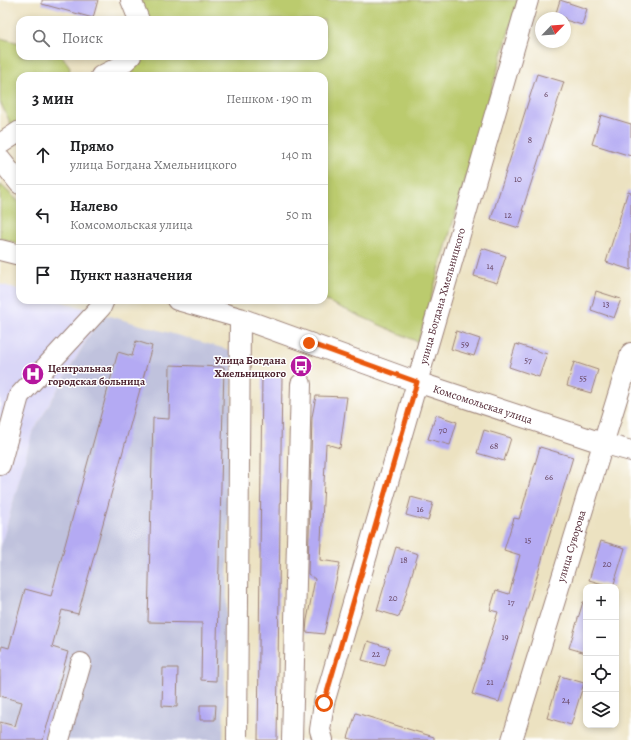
<!DOCTYPE html>
<html lang="ru">
<head>
<meta charset="utf-8">
<style>
  body { margin:0; font-family:Alegreya,serif; background:#f6f6f6; color:#202124 }
  .controls { position:absolute; right:12px; bottom:12px; display:grid; overflow:hidden; border-radius:8px; box-shadow:0 2px 6px #0003 }
  .controls button { width:36px; height:36px; display:grid; place-items:center; padding:0; border:0; border-bottom:1px solid #e0e0e0; background:#fff; color:#202124; font:20px sans-serif }
  .compass { position:absolute; left:535px; top:12px; width:36px; height:36px; border-radius:50%; background:#fff; box-shadow:0 2px 6px #0003; rotate:65deg }
  .stop { position:absolute; width:12px; height:12px; margin:-9px; border:3px solid #ea580c; border-radius:50%; background:#fff }
  .stop.end { background:#ea580c; border-color:#fff; box-shadow:0 1px 4px #0008 }
  .list { margin:0; padding:0; list-style:none }
  h2 { display:flex; justify-content:space-between; align-items:center; height:52px; margin:0; padding:0 16px; font-size:17px }
  h2 small { font-size:13px; font-weight:400; color:#757577 }
  .list li { display:grid; grid-template-columns:26px 1fr auto; gap:12px; align-items:center; box-sizing:border-box; height:60px; padding:0 16px; border-top:1px solid #e0e0e0 }
  .list b { display:block; font-size:15px; white-space:nowrap }
  .list p { margin:0; font-size:13px; white-space:nowrap; color:#757577 }
  .list em { font-size:13px; font-style:normal; color:#757577 }
  .icon { flex:none; width:22px; height:22px; fill:none; stroke:currentColor; stroke-width:2; stroke-linecap:round; stroke-linejoin:round }
  .map { position:relative; flex:none; width:631px; height:740px; overflow:hidden }
  .search { position:absolute; background:#fff; box-shadow:0 2px 6px #0003; left:16px; top:16px; width:312px; height:44px; display:flex; align-items:center; gap:10px; box-sizing:border-box; padding:0 14px; border-radius:12px; color:#757577; font-size:15px }
  .panel { position:absolute; background:#fff; box-shadow:0 2px 6px #0003; left:16px; top:72px; width:312px; height:232px; border-radius:12px }
  .map>svg:first-child { display:block }
  .built { fill:#d9d6f7 }
  .industrial { fill:#c0c2dd }
  .green { fill:#bbcb6e; stroke:#82754c }
  .building { fill:#b4aaf3 }
  .lines { fill:none; stroke-linecap:round; stroke-linejoin:round }
  .minor-casing { stroke:#9b8076; stroke-width:22 }
  .minor { stroke:#fff; stroke-width:20 }
  .route { stroke:#ea580c; stroke-width:5 }
  .labels { text-anchor:middle; stroke-width:3; stroke-linejoin:round; paint-order:stroke }
  .number-label { font-size:9px; fill:#64425d }
  .street-label { font-size:11px; fill:#4a1f2b; stroke:#fff }
  .poi-label { font-size:11px; font-weight:bold; fill:#4a1f2b; stroke:#fff; text-anchor:end }
</style>
</head>
<body>
<div class="map">
<svg width="631" height="740" viewBox="0 0 631 740">
  <rect width="100%" height="100%" fill="#fff"/>
  <filter id="ink" filterUnits="userSpaceOnUse"><feTurbulence type="fractalNoise" baseFrequency=".025" numOctaves="2"/><feDisplacementMap in="SourceGraphic" scale="8" xChannelSelector="R" yChannelSelector="G"/><feConvolveMatrix kernelMatrix="1 2 1 2 8 2 1 2 1" color-interpolation-filters="sRGB"/></filter>
  <filter id="wash" filterUnits="userSpaceOnUse"><feTurbulence type="fractalNoise" baseFrequency=".012" numOctaves="4" result="noise"/><feDisplacementMap in="SourceGraphic" scale="16" xChannelSelector="R" yChannelSelector="G"/><feGaussianBlur stdDeviation="0.9" result="paint"/><feColorMatrix in="noise" values="0 0 0 0 0 0 0 0 0 0 0 0 0 0 0 0 0 1.4 0 .05"/><feComposite in="paint" operator="in"/></filter>
  <g filter="url(#wash)">
    <rect width="100%" height="100%" fill="#ece2c1"/>
    <path class="built" d="M0 284 20 290V300H55L102 313 32 434 0 550Z"/>
    <path class="industrial" d="M102 314 233 351 223 740H20L23 727 0 720V550L32 434Z"/>
    <path class="green" d="M141 0H518L418 342 324 300V76H113L143 56H324V20H144Z
      M0 38 20 43V56H62L70 67 69 76H20V123L13 128 0 102Z
      M0 184 20 203V244L0 238Z"/>
    <g id="blocks">
      <path class="building" d="M42 0H98L93 18 42 4Z
        M560 0 587 9 582 25 565 20V18L555 16Z
        M537 74 564 82 522 211H524L519 228 491 219Z
        M601 115 631 124V156L592 144Z
        M628 191 631 192V270L606 262Z
        M482 248 506 256 497 283 474 276Z
        M596 291 621 299 614 318 591 310Z
        M456 331 480 339 474 356 451 349Z
        M136 341 152 346 78 614 62 610 52 647 68 652 43 740H0V722L15 726 22 702 0 696V654L2 646 9 648 25 589 51 596 118 352 132 356Z
        M516 344 547 354 539 377 509 367Z
        M574 362 598 370 591 393 567 386Z
        M170 365 224 367 216 681 201 680 202 623 148 622 153 418 169 419Z
        M262 376 282 377 277 740H258Z
        M316 396 347 397 340 448 326 444 320 560 340 563 324 634 306 632 307 620 315 579 308 574 312 417Z
        M436 415 457 422 450 445 428 439Z
        M484 430 511 438 504 461 477 453Z
        M540 447 573 457 499 702 472 694 498 612 490 610 496 590 509 594 520 555 504 550 514 518 519 519Z
        M411 497 433 503 428 521 406 515Z
        M601 541 625 548 613 587 589 580Z
        M396 547 418 554 399 617 377 610Z
        M583 602H586V653L569 648Z
        M368 641 390 648 385 666 362 660Z
        M163 668H178L177 707 162 706Z
        M560 676 584 683 571 725 547 718Z
        M200 705H216L215 720H200Z
        M356 713 434 737V740H355L348 738Z"/>
    </g>
  </g>
  <g filter="url(#ink)">
    <use href="#blocks" fill-opacity="0" stroke="#9b8076" stroke-width="1"/>
    <g class="lines">
      <g class="minor-casing">
        <path id="minor" d="M131 0 139 20
          M101 76 119 67 131 56
          M0 144 20 131
          M0 159 20 184
          M0 250 20 255
          M177 300 240 318 417 382 602 443 631 451
          M0 465 19 396 101 307 104 300
          M59 740 81 663
          M237 740 240 318
          M292 740 301 384
          M323 740 320 730 324 703 528 0
          M512 740 631 353"/>
      </g>
      <use href="#minor" class="minor"/>
    </g>
  </g>
  <g class="lines" filter="url(#ink)">
    <path class="route" d="M309 343 417 382 324 703"/>
  </g>
  <defs>
    <g id="bus-disc" transform="scale(1.15)"><circle r="9.5" fill="#b5179e" stroke="#fff"/><path d="M-5-6H5V4H4V6H2V4H-2V6H-4V4H-5ZM-3.5-4V0h7V-4ZM-3.5 1.2v1.5H-2V1.2ZM2 1.2v1.5H3.5V1.2Z" fill="#fff"/></g>
    <g id="hospital-disc" transform="scale(1.15)"><circle r="9.5" fill="#b5179e" stroke="#fff"/><path d="M-5-5h3v3.5h4V-5h3V5h-3V1.5h-4V5h-3Z" fill="#fff"/></g>
  </defs>
  <g fill-rule="evenodd">
    <use href="#bus-disc" x="301" y="366"/>
    <use href="#hospital-disc" x="33" y="374"/>
  </g>
  <g class="labels">
    <g class="number-label">
      <text x="546" y="97">6</text>
      <text x="530" y="143">8</text>
      <text x="518" y="182">10</text>
      <text x="508" y="218">12</text>
      <text x="490" y="269">14</text>
      <text x="606" y="307">13</text>
      <text x="465" y="347">59</text>
      <text x="528" y="363">57</text>
      <text x="583" y="381">55</text>
      <text x="443" y="433">70</text>
      <text x="494" y="449">68</text>
      <text x="549" y="480">66</text>
      <text x="420" y="512">16</text>
      <text x="528" y="543">15</text>
      <text x="404" y="563">18</text>
      <text x="607" y="567">20</text>
      <text x="393" y="601">20</text>
      <text x="511" y="605">17</text>
      <text x="505" y="640">19</text>
      <text x="376" y="657">22</text>
      <text x="490" y="685">21</text>
      <text x="566" y="703">24</text>
    </g>
    <g class="street-label">
      <text transform="translate(442 296) rotate(-74)" y="4">улица Богдана Хмельницкого</text>
      <text transform="translate(483 404) rotate(18)" y="4">Комсомольская улица</text>
      <text transform="translate(571 546) rotate(-73)" y="4">улица Суворова</text>
    </g>
    <g class="poi-label">
      <text x="286" y="364">Улица Богдана<tspan x="286" dy="13">Хмельницкого</tspan></text>
      <text x="48" y="372" text-anchor="start">Центральная<tspan x="48" dy="13">городская больница</tspan></text>
    </g>
  </g>
</svg>
<div class="controls">
<button>+</button>
<button>−</button>
<button><svg class="icon" aria-label="locate" viewBox="0 0 24 24"><circle cx="12" cy="12" r="6"/><path d="M12 2v4M12 18v4M2 12h4M18 12h4"/></svg></button>
<button><svg class="icon" aria-label="layers" viewBox="0 0 24 24"><path d="M12 4l9 5-9 5-9-5zM3 14l9 5 9-5"/></svg></button>
</div>
<svg class="compass" viewBox="-18 -18 36 36"><path d="M0-13l5 13h-10z" fill="#e53935"/><path d="M0 13l5-13h-10z" fill="#757577"/></svg>
<div class="stop" style="left:324px;top:703px"></div>
<div class="stop end" style="left:309px;top:343px"></div>
<div class="search"><svg class="icon" aria-label="search" viewBox="0 0 24 24"><circle cx="10" cy="10" r="6"/><path d="M15 15l6 6"/></svg>Поиск</div>
<section class="panel">
<h2>3 мин<small>Пешком · 190 m</small></h2>
<ul class="list">
<li><svg class="icon" aria-label="ahead" viewBox="0 0 24 24"><path d="M12 20V5M6 11l6-6 6 6"/></svg><div><b>Прямо</b><p>улица Богдана Хмельницкого</p></div><em>140 m</em></li>
<li><svg class="icon" aria-label="left" viewBox="0 0 24 24"><path d="M17 20v-9H6M10 6l-5 5 5 5"/></svg><div><b>Налево</b><p>Комсомольская улица</p></div><em>50 m</em></li>
<li><svg class="icon" aria-label="arrive" viewBox="0 0 24 24"><path d="M6 21V4h12l-3 4 3 4H6"/></svg><div><b>Пункт назначения</b></div></li>
</ul>
</section>
</div>
</body>
</html>
